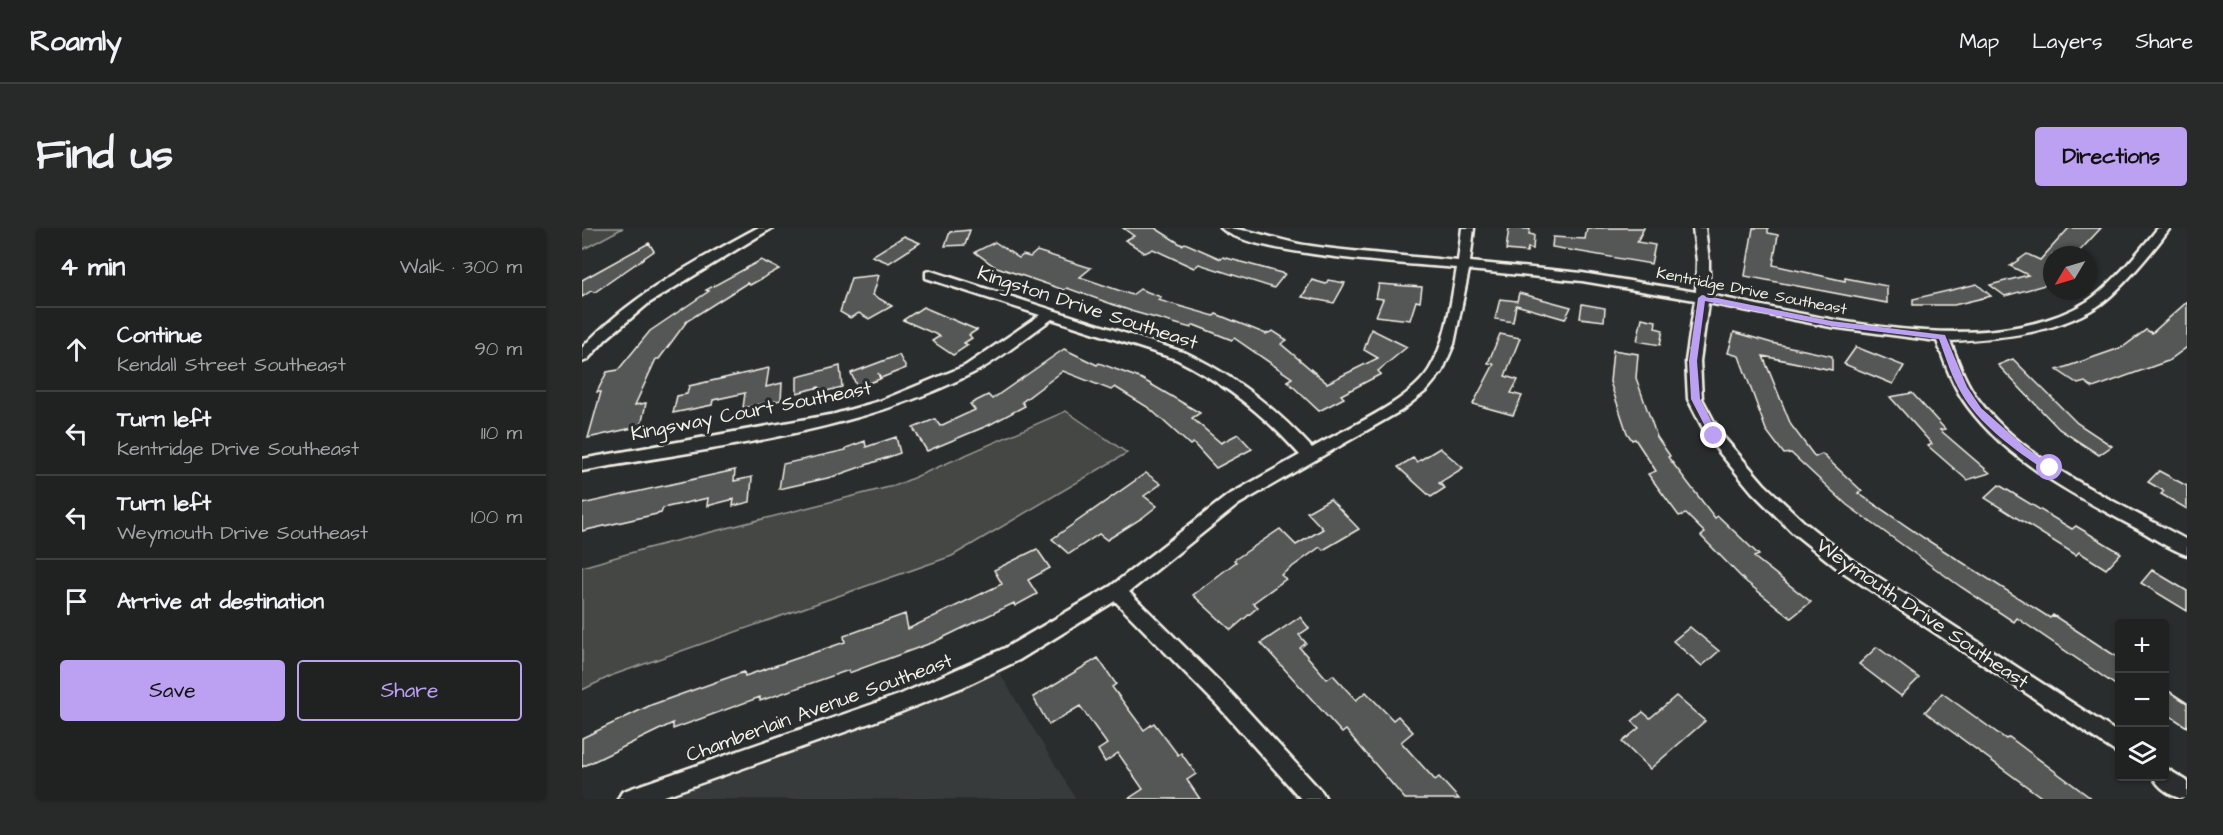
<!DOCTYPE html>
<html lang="en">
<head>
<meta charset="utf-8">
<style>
  body { margin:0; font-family:"Architects Daughter",sans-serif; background:#282a2a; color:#f1f3f6 }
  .controls { position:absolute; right:18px; bottom:18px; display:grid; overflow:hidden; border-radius:6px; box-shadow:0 2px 4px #0004 }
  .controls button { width:54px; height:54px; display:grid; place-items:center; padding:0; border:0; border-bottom:2px solid #3d3f40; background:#202222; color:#f1f3f6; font:30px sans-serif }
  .compass { position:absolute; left:1461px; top:18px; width:54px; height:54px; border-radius:50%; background:#202222; box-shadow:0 2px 4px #0004; rotate:232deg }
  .stop { position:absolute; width:18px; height:18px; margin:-14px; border:4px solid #bca0f2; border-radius:50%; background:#fff }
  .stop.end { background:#bca0f2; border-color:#fff; box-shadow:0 2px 6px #0008 }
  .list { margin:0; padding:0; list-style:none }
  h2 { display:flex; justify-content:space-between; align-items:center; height:78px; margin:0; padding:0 24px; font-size:26px }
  h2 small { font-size:20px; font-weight:400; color:#a2a4a5 }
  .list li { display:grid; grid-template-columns:39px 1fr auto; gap:18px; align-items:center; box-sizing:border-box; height:84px; padding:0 24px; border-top:2px solid #3d3f40 }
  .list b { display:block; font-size:22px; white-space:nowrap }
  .list p { margin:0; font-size:20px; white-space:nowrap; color:#a2a4a5 }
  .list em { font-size:20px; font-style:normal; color:#a2a4a5 }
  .actions { display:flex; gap:12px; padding:18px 24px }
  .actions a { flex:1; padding:14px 0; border:2px solid #bca0f2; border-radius:6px; text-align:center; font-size:21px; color:#bca0f2 }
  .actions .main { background:#bca0f2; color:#111 }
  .icon { flex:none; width:33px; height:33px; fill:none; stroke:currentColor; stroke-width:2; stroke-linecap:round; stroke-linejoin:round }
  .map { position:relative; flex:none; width:1605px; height:571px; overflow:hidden; border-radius:6px }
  header { display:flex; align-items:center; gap:36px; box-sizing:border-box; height:84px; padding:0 30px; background:#202222; border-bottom:2px solid #3d3f40 }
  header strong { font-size:28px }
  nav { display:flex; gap:33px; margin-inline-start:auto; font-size:21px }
  .intro { display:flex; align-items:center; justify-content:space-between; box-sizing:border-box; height:144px; padding:0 36px }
  h1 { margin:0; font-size:42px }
  .button { padding:15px 27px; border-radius:6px; background:#bca0f2; color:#111; font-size:21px; font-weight:700 }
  main { display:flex; gap:36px; padding:0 36px }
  aside { flex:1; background:#202222; border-radius:6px; box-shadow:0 2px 4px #0004 }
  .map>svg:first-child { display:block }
  .built { fill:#373a3a }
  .green { fill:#444645; stroke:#9c9c96; stroke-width:1.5 }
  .building { fill:#555756; stroke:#f4f1e8; stroke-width:1.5 }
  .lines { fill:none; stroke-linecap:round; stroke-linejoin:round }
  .minor-casing { stroke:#f4f1e8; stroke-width:5 }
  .minor { fill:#2a2d2e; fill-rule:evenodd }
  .route { fill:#bca0f2 }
  .labels { text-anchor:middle; stroke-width:6; stroke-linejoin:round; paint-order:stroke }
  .far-street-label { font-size:16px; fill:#f4f1e8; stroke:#2a2d2e }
  .street-label { font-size:20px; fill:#f4f1e8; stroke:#2a2d2e }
</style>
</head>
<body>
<header>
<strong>Roamly</strong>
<nav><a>Map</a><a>Layers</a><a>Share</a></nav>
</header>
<div class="intro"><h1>Find us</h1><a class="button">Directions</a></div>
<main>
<aside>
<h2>4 min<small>Walk · 300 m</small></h2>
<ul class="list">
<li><svg class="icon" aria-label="ahead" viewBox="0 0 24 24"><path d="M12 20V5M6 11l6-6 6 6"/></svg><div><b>Continue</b><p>Kendall Street Southeast</p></div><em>90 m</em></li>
<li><svg class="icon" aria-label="left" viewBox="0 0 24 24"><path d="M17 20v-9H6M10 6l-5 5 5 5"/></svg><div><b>Turn left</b><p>Kentridge Drive Southeast</p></div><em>110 m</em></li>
<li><svg class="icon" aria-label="left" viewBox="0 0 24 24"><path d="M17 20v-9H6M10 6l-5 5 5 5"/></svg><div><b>Turn left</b><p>Weymouth Drive Southeast</p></div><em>100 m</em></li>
<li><svg class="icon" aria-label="arrive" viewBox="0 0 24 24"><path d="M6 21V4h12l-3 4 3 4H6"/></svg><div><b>Arrive at destination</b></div></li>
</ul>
<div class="actions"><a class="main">Save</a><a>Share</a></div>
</aside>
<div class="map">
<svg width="1605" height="571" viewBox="0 0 1605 571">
  <rect width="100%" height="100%" fill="#2a2d2e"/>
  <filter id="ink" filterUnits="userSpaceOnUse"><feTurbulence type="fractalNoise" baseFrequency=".0167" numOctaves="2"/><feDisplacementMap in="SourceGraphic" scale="12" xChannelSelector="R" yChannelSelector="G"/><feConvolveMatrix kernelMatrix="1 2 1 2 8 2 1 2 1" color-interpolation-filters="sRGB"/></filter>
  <g filter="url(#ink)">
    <path class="built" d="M417 444 494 571H69L228 516Z"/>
    <path class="green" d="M0 0H41L0 22Z
      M484 183 545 225 370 328 31 447 0 462V339L62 321 315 257Z"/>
    <path class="building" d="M541 0H573L600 17 603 15 639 31 641 29 703 46 692 60 617 36 612 40 571 21 563 25 543 12 552 8Z
      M927 0 948 1 947 6 952 7 951 21 946 20 945 24 924 22Z
      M1005 0H1062L1055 14 1073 17 1069 36 970 19 971 9 1003 11Z
      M1171 0H1186V5L1196 7 1191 37 1263 53V50L1305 58V75L1163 48Z
      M1487 0H1519L1494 27H1470V58L1466 56 1423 68 1408 57 1446 47 1428 38 1445 26 1458 32Z
      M388 2 383 17 363 18 368 4Z
      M322 8 338 15 307 35 290 28Z
      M413 14 437 30 441 27 448 29 455 23 509 40 498 49 550 67 558 61 579 69 576 72 632 88 634 86 684 106 691 103 705 112 699 116 745 155 796 130 782 122 789 101 825 119 796 143 799 146 759 167 762 170 737 183 705 153 710 150 652 110 650 112 612 97 609 100 552 84 485 60 482 62 412 38 393 24Z
      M67 15 72 23 13 64 9 63 0 69V52Z
      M179 32 197 41 168 57 165 55 105 93 77 131H74L53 177 64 175 59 198 6 210 19 164H15L25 144 36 142 68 103 127 63 124 62Z
      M297 47 291 67 310 78 287 91 277 85 268 90 258 84 269 50Z
      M730 52 744 56 746 52 763 55 752 75 720 69Z
      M797 56 840 59 838 74 834 73 828 92 794 88 801 71 794 70Z
      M1395 56 1409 68 1372 77H1331V71Z
      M937 65 989 79 983 91 934 77 931 94 913 91 918 71 935 73Z
      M1605 74V119L1586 133 1511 160 1503 154 1496 156 1475 142 1541 119 1564 102 1570 105Z
      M1000 76 1023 80 1022 93 998 90Z
      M341 79 395 102 387 107 390 110 382 115 386 117 371 127 350 113 358 108 321 92Z
      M1060 90 1074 93 1073 100 1081 102 1078 117 1055 113Z
      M1152 104 1190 115 1250 128V142L1181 128 1209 197 1233 229 1240 226 1280 263 1276 265 1342 310 1468 390 1471 387 1538 431V460L1435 390 1432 394 1379 359 1265 277 1209 225 1202 226 1184 202 1157 128 1146 125Z
      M918 106 938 110 923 148 936 152 929 165 940 168 931 187 891 176 912 136 906 135Z
      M1274 119 1322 138 1311 156 1262 136Z
      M482 121 515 137 517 135 560 151 618 185 610 190 639 215 656 206 670 221 634 240 611 215 608 217 567 180 533 159 529 162 481 143 440 174 443 178 407 197 345 223 331 200 353 191 358 198 393 182 388 176 406 167 410 171Z
      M1031 122 1056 126 1054 150 1075 209 1088 228 1086 229 1133 290 1136 288 1177 327 1172 329 1229 374 1209 390 1162 352 1119 308 1123 305 1104 286 1097 288 1066 246 1074 243 1053 211 1050 212 1045 205 1028 154Z
      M317 127 324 140 299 150 296 145 298 151 275 159 269 145Z
      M1431 131 1495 195 1530 218 1517 227 1477 201 1416 137Z
      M258 138 260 159 237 165V159L215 165V149Z
      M187 140 184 159 200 155 199 172 161 180 163 165 131 172 130 177 91 185 95 168 105 166 107 158Z
      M1330 165 1363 201 1358 202 1408 245 1385 252 1346 218 1350 216 1308 169Z
      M314 209 318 225 250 249 197 261 201 236 264 222V220L283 213 284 219Z
      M858 220 881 240 857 255 863 260 849 269 816 239 831 230 835 234Z
      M153 242 152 253 170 249 168 274 151 278 152 271 125 278 126 270 81 280 79 285 0 303V276Z
      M1577 243 1605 258V281L1579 266 1582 263 1566 254Z
      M564 245 579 256 562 268 575 278 560 290 525 312 517 306 487 326 470 311Z
      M1417 257 1490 301 1494 298 1539 325 1524 341 1497 324 1494 327 1403 270Z
      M748 271 777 301 741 322 738 319 699 347 704 351 671 375 676 379 649 402 611 367 654 334 652 332 698 301 714 317 741 301 725 284Z
      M455 321 468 340 446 352 455 366 433 378 432 375 352 414 267 445V442L178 473V469L91 501V495L0 539V510L69 477 162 444 163 448 263 414 262 408 323 386 326 401 420 356 412 342Z
      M1570 342 1605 363V383L1559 355Z
      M718 389 727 400 717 407 724 415 718 420 745 451 751 447 774 472 784 464 811 492 816 488 831 504 819 514 853 552 857 549 877 571H823L764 502 760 505 679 415Z
      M1108 399 1137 423 1120 438 1091 413Z
      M1295 419 1337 450 1319 468 1277 436Z
      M516 430 534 456 530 459 562 502 572 495 596 527 599 525 614 546 605 552 618 571H546L561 561 536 525 523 534 516 522 525 516 498 478 467 497 451 469Z
      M1582 460 1605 475V499L1582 484Z
      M1360 465 1424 511 1427 509 1510 571H1462L1343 484Z
      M1094 468 1123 493 1068 541 1040 514 1057 500 1050 493 1061 484 1068 490Z"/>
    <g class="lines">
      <g class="minor-casing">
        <path id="minor" d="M175 0H190L67 75 24 111 5 132 0 134V120C49 67 113 34 175 0Z
          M639 0C669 0 698 14 729 18 777 25 827 28 876 33L880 0H892L888 34 1000 45 1114 64 1115 33 1111 0H1123L1127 33V67C1234 88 1407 135 1506 73 1529 58 1558 22 1576 0H1588C1572 22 1537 64 1516 78 1472 106 1418 110 1368 113 1376 133 1383 154 1396 171 1443 235 1537 275 1605 312V327C1587 321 1569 308 1552 299 1494 268 1426 233 1386 179 1371 159 1363 136 1355 113L1249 99 1126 75 1118 133 1120 171 1138 205 1182 256 1222 294 1267 330 1538 506V527L1255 340 1210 304 1170 264 1127 212 1106 171 1104 133 1113 72 1000 53 887 42 872 116 860 144 845 162 820 182 657 276 547 364 651 467 740 564 744 571H719L637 479 533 373 437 432 381 459 319 484 74 571H36L40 564 47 561 317 467 423 420 529 358 645 268 718 227C682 186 642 155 594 131L470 91C445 108 419 131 391 145 271 206 131 219 0 243V231L253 186 298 173 383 138 458 87 344 50V44L349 43 604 125C653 148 693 180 730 220 764 200 826 175 847 142 865 113 869 73 875 40 830 36 667 27 639 0Z
          M1582 539 1605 553V571C1592 571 1576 560 1571 548H1582Z"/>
      </g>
      <use href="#minor" class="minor"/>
    </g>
  </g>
  <path class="route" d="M1120 67 1249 93 1363 107 1385 159 1399 180 1443 219 1472 240 1464 243C1432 221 1394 195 1376 159 1368 144 1363 127 1357 111L1249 98 1123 73 1115 133 1118 171 1137 208 1129 210 1109 171 1107 133 1116 70Z"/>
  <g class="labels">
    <g class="far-street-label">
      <text transform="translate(1170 62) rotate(11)" y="6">Kentridge Drive Southeast</text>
    </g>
    <g class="street-label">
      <text transform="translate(506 79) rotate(18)" y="7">Kingston Drive Southeast</text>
      <text transform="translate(169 182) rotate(-11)" y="7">Kingsway Court Southeast</text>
      <text transform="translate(1341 385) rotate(34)" y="7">Weymouth Drive Southeast</text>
      <text transform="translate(237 479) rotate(-20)" y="7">Chamberlain Avenue Southeast</text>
    </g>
  </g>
</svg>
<div class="controls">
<button>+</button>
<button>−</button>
<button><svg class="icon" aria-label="layers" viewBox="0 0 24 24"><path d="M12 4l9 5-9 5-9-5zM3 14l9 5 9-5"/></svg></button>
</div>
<svg class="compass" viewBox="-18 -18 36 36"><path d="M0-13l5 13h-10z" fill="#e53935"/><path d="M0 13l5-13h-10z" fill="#a2a4a5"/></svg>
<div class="stop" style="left:1468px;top:240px"></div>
<div class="stop end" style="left:1132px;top:208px"></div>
</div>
</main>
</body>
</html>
